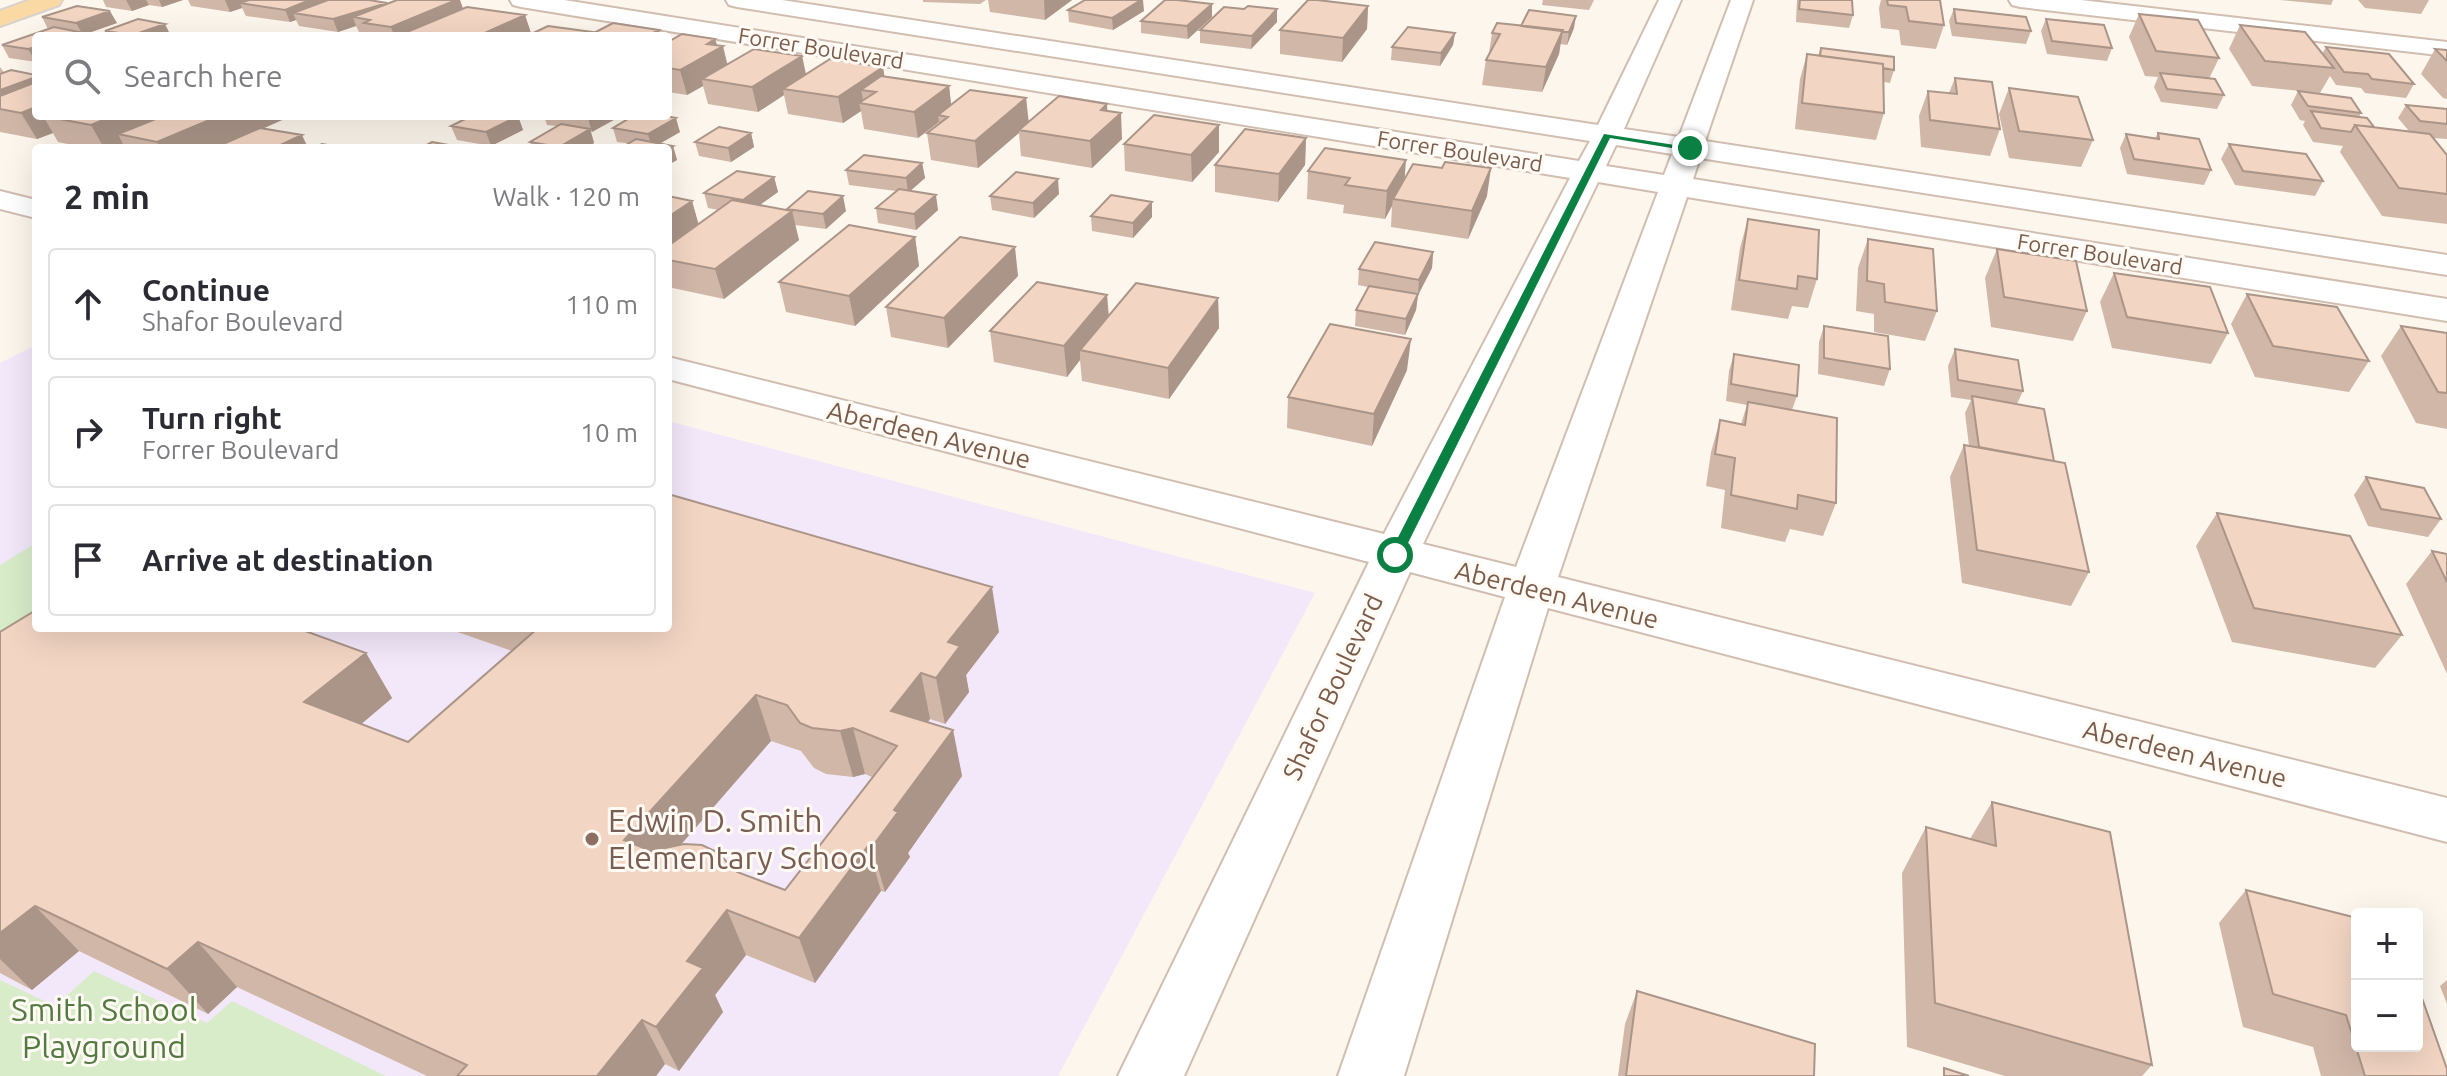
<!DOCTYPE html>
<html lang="en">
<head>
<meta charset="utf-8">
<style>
  body { margin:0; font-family:Ubuntu,sans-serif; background:#f2f2f3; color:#2b2b33 }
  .controls { position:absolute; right:24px; bottom:24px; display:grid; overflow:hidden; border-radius:8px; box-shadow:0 8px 32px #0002 }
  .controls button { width:72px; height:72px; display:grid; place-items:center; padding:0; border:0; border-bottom:2px solid #e1e1e2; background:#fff; color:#2b2b33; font:40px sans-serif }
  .stop { position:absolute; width:24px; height:24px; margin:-18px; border:6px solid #0b8043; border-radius:50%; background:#fff }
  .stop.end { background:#0b8043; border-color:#fff; box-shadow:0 2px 8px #0008 }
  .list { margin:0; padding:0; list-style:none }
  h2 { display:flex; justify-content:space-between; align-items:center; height:104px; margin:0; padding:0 32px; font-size:34px }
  h2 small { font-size:26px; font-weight:400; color:#7c7c81 }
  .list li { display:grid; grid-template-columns:52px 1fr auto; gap:24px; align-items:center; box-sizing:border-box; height:112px; margin:0 16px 16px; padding:0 16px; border:2px solid #e1e1e2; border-radius:8px }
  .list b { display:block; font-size:30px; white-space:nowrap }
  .list p { margin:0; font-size:26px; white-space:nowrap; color:#7c7c81 }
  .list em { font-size:26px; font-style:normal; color:#7c7c81 }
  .icon { flex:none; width:44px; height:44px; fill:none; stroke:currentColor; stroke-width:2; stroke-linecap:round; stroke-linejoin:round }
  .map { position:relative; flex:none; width:2447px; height:1076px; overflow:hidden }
  .search { position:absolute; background:#fff; box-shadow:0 8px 32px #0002; left:32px; top:32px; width:640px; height:88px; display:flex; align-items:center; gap:20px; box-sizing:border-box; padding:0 28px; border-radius:8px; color:#7c7c81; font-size:30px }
  .panel { position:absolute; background:#fff; box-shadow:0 8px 32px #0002; left:32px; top:144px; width:640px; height:488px; border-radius:8px }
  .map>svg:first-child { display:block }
  .education { fill:#f3e8fa }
  .green { fill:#d8ecc9 }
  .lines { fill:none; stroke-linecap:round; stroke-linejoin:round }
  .minor-casing { stroke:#d1beb0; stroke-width:4 }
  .major-casing { stroke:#dad1cd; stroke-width:4 }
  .minor { fill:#fff; fill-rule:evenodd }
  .major { fill:#fbd9a5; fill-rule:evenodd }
  .wall { fill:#d1b7a8; fill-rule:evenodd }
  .shaded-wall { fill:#aa9588 }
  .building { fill:#f3d5c3; stroke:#aa9588; stroke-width:2; fill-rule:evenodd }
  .route { fill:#0b8043 }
  .education-dot { fill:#8d6e63; stroke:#fffaf3; stroke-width:3 }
  .labels { text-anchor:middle; stroke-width:6; stroke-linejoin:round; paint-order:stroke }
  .far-street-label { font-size:22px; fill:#7a5c4d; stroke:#fffaf3 }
  .street-label { font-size:26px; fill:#7a5c4d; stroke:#fffaf3 }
  .near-education-label { font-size:32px; fill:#785e54; stroke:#fffaf3; text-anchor:start }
  .near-park-label { font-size:32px; fill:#537a41; stroke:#fffaf3 }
</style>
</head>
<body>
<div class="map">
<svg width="2447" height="1076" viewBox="0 0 2447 1076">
  <rect width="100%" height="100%" fill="#fdf6ec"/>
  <path class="education" d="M36 345V628H668V421L1315 593 1058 1076H0V363Z"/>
  <path class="green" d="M36 543V628L0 699V565Z
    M94 971 207 1023 232 1001 386 1076H0V980L55 1006Z"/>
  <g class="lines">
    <g class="minor-casing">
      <path id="minor" d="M510 0H564L1579 161 1590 141 737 7 729 5 726 0H782L1598 125 1659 0H1681L1624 129 1679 137 1731 0H1753L1705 141 2447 255V275L1700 158 1693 179 2447 299V321L1687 197 1558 577 2447 798V842L1548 608 1404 1076H1338L1505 597 1410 572 1184 1076H1118L1369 562 668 379V357L1384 534 1570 178 521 7 513 5ZM1616 145 1672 154 1664 175 1606 166ZM1598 182 1658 192 1516 567 1423 544Z
        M2009 0H2081L2447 42V56L2020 7 2012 5Z
        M0 191 36 200V218L0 209Z"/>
    </g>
    <g class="major-casing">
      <path id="major" d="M30 0H62L59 5 0 26V11Z"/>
    </g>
    <use href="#minor" class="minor"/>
    <use href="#major" class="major"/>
  </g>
  <path class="wall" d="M103 0H183L162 7 149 5 132 11 106 7Z
    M188 0H369L387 3V4L463 8 525 15 531 34 593 33 661 36H361L356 26 338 32 299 26 296 20 290 22 246 16 242 8 230 12 191 6Z
    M923 0H986L980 4 923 2Z
    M988 0H1072L1045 20 990 12Z
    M1543 0H1594L1589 10 1542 5Z
    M1797 0H1852L1853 15 1849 28 1796 22Z
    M1881 0H1940L1944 25 1936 49 1901 45 1899 30 1881 28 1879 8Z
    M2280 0H2333L2331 5Z
    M2358 0H2429L2421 14 2365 8Z
    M1212 4V17L1188 39 1141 33V21Z
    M1368 6 1367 29 1342 62 1280 54V30Z
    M1954 9 2031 31 2026 44 1952 36 1949 21Z
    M1068 10 1144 11 1113 30 1069 22Z
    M2139 14 2219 58 2209 79 2224 95 2217 109 2161 102 2154 87 2158 77 2145 76 2129 37Z
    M42 17 117 23 81 35 36 62 9 58 2 45 48 29Z
    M2046 19 2112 48 2107 61 2047 54 2041 31Z
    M1277 22 1251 49 1200 43V30Z
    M2240 25 2322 54 2326 47 2414 84 2406 98 2365 93 2361 88 2336 85 2330 76 2320 93 2252 86 2229 49Z
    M1521 26 1574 28 1567 45 1560 44 1559 54 1542 92 1482 85 1486 60 1489 53 1492 33Z
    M105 31 171 36H108Z
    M1455 33 1453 45 1440 66 1391 60 1392 47Z
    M715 39 717 45 727 64 802 56 806 74 883 67 884 77 949 86 951 105 1026 98 1028 122 1107 104V111L1122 139 1092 168 1021 156 1019 133 978 168 931 160 927 133 939 124V122L918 138 864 129 861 111 843 123 788 114 784 95 758 112 708 104 703 86 687 95 668 92V42Z
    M1821 48 1894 70 1890 83 1884 82V113L1876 140 1795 129 1800 79 1807 54 1818 56Z
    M2435 49 2447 50V99L2443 98 2421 74Z
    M0 67 36 116H291L264 128 308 148H126L123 144 114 148H87L58 142 53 133 37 139 0 132Z
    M1955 78 2000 129 1990 156 1921 147 1919 116 1928 91 1949 93Z
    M2009 88 2093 140 2081 167 2009 158 1999 114Z
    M2298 91 2361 113 2359 117 2374 127 2409 131 2398 118 2406 105 2447 109V139L2433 138 2447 155V224L2382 216 2340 152 2343 146 2313 142 2303 125 2305 121 2300 120 2291 105Z
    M518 116 523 130 491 146 457 140 451 126Z
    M544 116H621L591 132 594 143 587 148H532L530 142 557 126 547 125Z
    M1219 125V152L1192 182 1125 171 1124 144Z
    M613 128 680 132 661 143 673 146 677 160 668 165V148L617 142Z
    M751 133 754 147 731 162 699 156 695 142Z
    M2158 133 2211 170 2204 185 2127 174 2120 148 2126 134 2155 138Z
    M1306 138 1305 165 1278 202 1215 192V165Z
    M2229 144 2323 181 2315 196 2235 185 2221 159Z
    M922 163 925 178 910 191 938 210 916 230 878 223 876 208 896 191 849 185 846 170Z
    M1308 171 1404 179 1487 196 1468 239 1391 227 1392 206 1385 219 1343 213 1344 205 1307 199Z
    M774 177 778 192 759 205 787 210 846 211 826 229 795 225 799 240 724 299 668 287V196L692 201 698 224 719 210 708 208 704 193Z
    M1059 194 1034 218 992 210 990 196Z
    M1152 202V217L1133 238 1092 231 1091 216Z
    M1748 219 1817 279 1808 308 1792 306 1788 319 1731 310 1740 248Z
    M915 237 919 266 855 326 786 312 779 282Z
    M1868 239 1937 311 1925 341 1874 332V314L1856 311 1858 268Z
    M1997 249 2087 311 2073 341 1991 327 1985 278Z
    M1433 252 1432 268 1418 295 1416 310 1405 335 1355 326 1356 310 1368 287 1358 285 1359 269Z
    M2114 273 2228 333 2211 364 2112 348 2100 302Z
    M1018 276 948 348 891 337 886 307Z
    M2247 294 2369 361 2349 392 2255 377 2231 324Z
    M1107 295 1109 315 1218 298 1219 328 1169 399 1082 381 1080 360 1067 377 994 362 990 331Z
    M1824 326 1890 369 1884 386 1818 374 1819 342Z
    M2401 326 2447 333V429L2416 423 2381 356Z
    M1955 349 2023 391 2017 404 2054 461 2089 572 2071 606 1962 583 1950 477 1964 445 1969 446 1965 413 1971 400 1951 397 1948 366Z
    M1734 354 1797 396 1792 410 1836 503 1823 536 1790 529 1785 542 1721 528 1725 490 1706 486 1711 452 1720 420 1741 424 1747 405 1726 401 1729 371Z
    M1407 370 1372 446 1287 428 1288 397Z
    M2366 477 2441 519 2428 537 2368 526 2354 495Z
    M2217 513 2402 635 2375 668 2232 642 2196 546Z
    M2432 551 2447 554V674L2406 584Z
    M446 628H668L999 632 966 675 969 692 945 724 930 719 928 722 953 730 962 776 908 853 910 857 885 892 881 891 815 983 746 955 715 995 723 1012 679 1071 665 1064 656 1076H427L237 987 208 1014 79 951 32 990 0 973V632L366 653 392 698 361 724 408 742 512 651ZM771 741 801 751 814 768 826 774 853 777 865 774 872 777 785 890 737 872 681 844Z
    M1992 802 2152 1065 2142 1076H2005L1907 1047 1902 873 1926 827 1970 839Z
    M2246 890 2447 1076H2321L2313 1047 2243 1027 2219 923Z
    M2447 980V1004L2440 986Z
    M1637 991 1814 1076H1618L1625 1024Z"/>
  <path class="shaded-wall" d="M126 0H146L149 5 132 11Z
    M159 0H183L162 7Z
    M225 0H263L240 3 242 8 230 12Z
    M310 0H329L293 13 296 20 290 22 285 10Z
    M456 0H460L468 22 402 34V36H394L391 27Z
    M1044 0H1072L1045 20Z
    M1141 0H1143L1144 11 1113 30 1112 18Z
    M387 3 392 15 353 17 356 26 338 32 333 19Z
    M1212 4V17L1188 39 1187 26Z
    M1368 6 1367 29 1342 62 1343 38Z
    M1277 9V22L1251 49 1252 36Z
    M110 11 117 23 83 35 76 23Z
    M525 15 532 36H478Z
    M1576 16 1574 28 1567 45 1569 32Z
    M165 24 171 36 133 35Z
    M659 30 661 36H647Z
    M1563 30 1559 54 1542 92 1546 67Z
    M79 32 82 36H67Z
    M1455 33 1453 45 1440 66 1441 53Z
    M715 39 718 49 723 46 729 71 702 79 703 86 687 95 680 70 707 44Z
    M36 47V62L28 49Z
    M802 56 807 80 783 89 784 95 758 112 752 87Z
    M883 67 887 92 861 90 864 104 859 103 861 111 843 123 838 97Z
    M36 77V93L0 106V90Z
    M949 86 952 112 938 115 939 122 918 138 914 112Z
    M1026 98 1029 124 1019 130V133L978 168 975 141Z
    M1107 104 1108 124 1121 113 1122 139 1092 168 1090 141 1101 110Z
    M36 107V116H43L53 133 37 139 21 113Z
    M113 116H180L118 134 123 144 114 148H104L91 125Z
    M219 116H291L219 148H160L157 142Z
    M518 116 523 130 491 146 486 132Z
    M592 116H621L592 132 588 118Z
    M676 118 680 132 652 148 648 134Z
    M1219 125V152L1192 182 1191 155Z
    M590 129 594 143 587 148H559V147Z
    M751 133 754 147 731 162 728 148Z
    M302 135 308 148H274Z
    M1306 138 1305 165 1278 202 1279 174Z
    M673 146 677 160 668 165V148Z
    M1406 160 1404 187 1393 199 1392 206 1385 219 1387 191Z
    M922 163 925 178 908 193 906 178Z
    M1491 168 1487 196 1468 239 1472 211Z
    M774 177 778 192 746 215 743 200Z
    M1058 179 1059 194 1034 218 1033 203Z
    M936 195 938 210 916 230 914 214Z
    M843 196 846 211 826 229 823 214Z
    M692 201 700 229 668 252V217Z
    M1152 202V217L1133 238V223Z
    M792 211 799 240 724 299 715 269Z
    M915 237 919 266 855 326 849 296Z
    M1015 247 1018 276 948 348 944 318Z
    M1433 252 1432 268 1418 295 1416 310 1405 335 1406 319 1418 295 1419 280Z
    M1107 295 1109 325 1080 350V360L1067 377 1064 346Z
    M1218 298 1219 328 1169 399 1168 368Z
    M1411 339 1407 370 1372 446 1374 414Z
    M992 587 999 632 966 675 969 692 945 724 936 678 948 642Z
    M366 653 392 698 333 748 304 702Z
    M921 673 930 719 901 757 891 711Z
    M756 695 771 741 645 886 624 840Z
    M853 728 865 774 853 777 840 731Z
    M953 730 962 776 908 853 910 857 885 892 872 847 894 810Z
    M868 846 881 891 815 983 799 938Z
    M35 906 79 951 32 990 0 959V933Z
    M727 910 746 955 715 995 723 1012 679 1071 656 1027 687 961Z
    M198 942 237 987 208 1014 167 969Z
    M642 1020 665 1064 656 1076H597Z"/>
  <path class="building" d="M249 0H310L285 10 240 3Z
    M328 0H369L387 3 333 19 293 13Z
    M397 0H456L391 27 364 23 370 20 353 17Z
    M1085 0H1141L1112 18 1068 10Z
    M1165 0H1177L1212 4 1187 26 1141 21Z
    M1308 0H1317L1368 6 1343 38 1280 30Z
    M1800 0H1852L1853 15 1799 9Z
    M1887 0H1940L1944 25 1909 21 1906 7 1888 5Z
    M77 6 110 11 76 23 42 17Z
    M1248 6 1277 9 1252 36 1200 30 1224 7 1244 9Z
    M467 7 525 15 478 36H412L402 34Z
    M1954 9 2026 17 2031 31 1956 23Z
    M1529 10 1576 16 1569 32 1521 26Z
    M2139 14 2198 20 2219 58 2156 51Z
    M138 19 165 24 133 35 105 31Z
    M2046 19 2104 25 2112 48 2052 41Z
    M613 23 659 30 647 36H588Z
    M1497 23 1563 30 1546 67 1486 60 1500 34 1492 33Z
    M2240 25 2305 32 2334 68 2265 61Z
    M548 26 593 32 585 36H527Z
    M54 27 79 32 67 36H36V47L28 49 2 45Z
    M1408 27 1455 33 1441 53 1392 47Z
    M682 34 715 39 707 44 723 46 680 70 668 68V42Z
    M2326 47 2389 54 2414 84 2372 79 2368 74 2344 72Z
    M1821 48 1894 57V70L1883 68V64L1820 56Z
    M754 49 802 56 752 87 702 79Z
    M2435 49 2447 50V61Z
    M1807 54 1883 64 1884 113 1802 103Z
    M830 59 883 67 838 97 783 89Z
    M11 70 36 75V77L0 90V74Z
    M2160 73 2215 79 2224 95 2167 89Z
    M881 76 949 86 914 112 859 103 876 92 861 90Z
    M1955 78 1992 82 2000 129 1930 120 1928 91 1957 94Z
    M36 82V107L21 113 0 109V96Z
    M2009 88 2078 97 2093 140 2019 131Z
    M970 90 1026 98 975 141 927 133 948 117 938 115Z
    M2298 91 2351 98 2361 113 2308 106Z
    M1059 96 1107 104 1101 110 1121 113 1090 141 1019 130Z
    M2406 105 2447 109V124L2420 121Z
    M2311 111 2367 118 2374 127 2355 125 2351 132 2321 128Z
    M1154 115 1219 125 1191 155 1124 144Z
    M43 116H113L91 125Z
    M163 116H219L157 142 118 134Z
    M471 116H518L486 132 451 126Z
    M574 116H592L588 118Z
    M633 116H666L676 118 648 134 613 128Z
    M561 124 590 129 559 147 530 142Z
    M2355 125 2430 134 2447 155V194L2399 188Z
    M719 127 751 133 728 148 695 142Z
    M260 128 302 135 274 148H214Z
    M1245 129 1306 138 1279 174 1215 165Z
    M2158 133 2199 139 2211 170 2134 159 2126 134 2159 139Z
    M636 139 673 146 668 148H621Z
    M432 142 465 148H421Z
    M322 144 344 148H314Z
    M2229 144 2306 154 2323 181 2243 171Z
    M1325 148 1406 160 1387 191 1345 185 1350 178 1308 171Z
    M864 155 922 163 906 178 846 170Z
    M1445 162 1491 168 1472 211 1393 199 1413 164 1442 168Z
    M737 171 774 177 743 200 704 193Z
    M1016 172 1058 179 1033 203 990 196Z
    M899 189 936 195 914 214 876 208Z
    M808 191 843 196 823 214 787 209Z
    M1111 195 1152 202 1133 223 1091 216Z
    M668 196 692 201 668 217Z
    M732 200 792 211 715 269 668 260V246Z
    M1748 219 1819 230 1817 279 1798 276 1797 289 1739 280Z
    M849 225 915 237 849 296 779 282Z
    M960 237 1015 247 944 318 886 307Z
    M1868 239 1933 249 1937 311 1885 302 1884 284 1867 281Z
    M1375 242 1433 252 1419 280 1359 269Z
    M1997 249 2076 261 2087 311 2004 297Z
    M2114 273 2210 287 2228 333 2127 317Z
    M1037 282 1107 295 1064 346 990 331Z
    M1136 283 1218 298 1168 368 1080 350Z
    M1369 286 1418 294 1406 319 1356 310Z
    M2247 294 2337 307 2369 361 2273 346Z
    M1330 324 1411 339 1374 414 1288 397Z
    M1824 326 1888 336 1890 369 1824 358Z
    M2401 326 2447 333V393L2438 392Z
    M1955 349 2018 360 2023 391 1958 380Z
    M1734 354 1799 365 1797 396 1731 384Z
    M1972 396 2044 409 2054 461 1979 447Z
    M1748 402 1837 418 1836 503 1798 495 1797 509 1731 495 1735 458 1715 454 1720 420 1745 425Z
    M1964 445 2065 463 2089 572 1977 550Z
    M2366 477 2424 488 2441 519 2381 509Z
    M668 494 992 587 948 642 960 646 936 678 921 673 891 711 953 730 894 810 898 812 872 847 868 846 799 938 727 910 687 961 703 968 656 1027 642 1020 597 1076H457L467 1065 198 942 167 969 35 906 0 933V632L36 610V628H297L366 653 304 702 408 742 538 628H668ZM756 695 787 705 800 723 812 728 840 731 853 728 897 746 785 890 737 872 717 852 702 845 684 844 651 851 624 840Z
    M2217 513 2350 536 2402 635 2254 608Z
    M2432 551 2447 554V582Z
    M1992 802 2110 832 2152 1065 1935 1003 1926 827 1996 846Z
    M2246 890 2357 918V1046H2417V984L2447 1069V1076H2365L2346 1015 2273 994Z
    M1637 991 1815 1044 1814 1076H1626Z
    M1944 1068 1969 1076H1944Z"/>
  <path class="route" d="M1604 134 1694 148 1690 151 1610 138 1402 555 1400 558H1391L1389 555Z"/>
  <circle class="education-dot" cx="592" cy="839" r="8"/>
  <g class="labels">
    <g class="far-street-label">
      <text transform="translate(821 48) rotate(9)" y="8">Forrer Boulevard</text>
      <text transform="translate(1460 151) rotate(9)" y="8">Forrer Boulevard</text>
      <text transform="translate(2100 254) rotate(9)" y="8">Forrer Boulevard</text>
    </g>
    <g class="street-label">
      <text transform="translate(929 435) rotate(14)" y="9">Aberdeen Avenue</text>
      <text transform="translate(1557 595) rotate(14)" y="9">Aberdeen Avenue</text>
      <text transform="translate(1333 687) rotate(-65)" y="9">Shafor Boulevard</text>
      <text transform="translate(2185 754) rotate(14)" y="9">Aberdeen Avenue</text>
    </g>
    <g class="near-education-label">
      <text x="608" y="832">Edwin D. Smith<tspan x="608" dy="37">Elementary School</tspan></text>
    </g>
    <g class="near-park-label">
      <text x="104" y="1021">Smith School<tspan x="104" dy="37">Playground</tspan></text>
    </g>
  </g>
</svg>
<div class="controls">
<button>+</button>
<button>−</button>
</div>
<div class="stop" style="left:1395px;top:555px"></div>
<div class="stop end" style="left:1690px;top:148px"></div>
<div class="search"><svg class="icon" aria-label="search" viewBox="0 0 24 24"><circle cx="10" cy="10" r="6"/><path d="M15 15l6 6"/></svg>Search here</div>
<section class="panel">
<h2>2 min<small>Walk · 120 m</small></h2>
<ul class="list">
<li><svg class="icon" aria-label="ahead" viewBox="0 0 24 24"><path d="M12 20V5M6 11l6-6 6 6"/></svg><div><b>Continue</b><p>Shafor Boulevard</p></div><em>110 m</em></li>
<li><svg class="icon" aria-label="right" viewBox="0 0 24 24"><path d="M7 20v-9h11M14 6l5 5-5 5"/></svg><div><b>Turn right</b><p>Forrer Boulevard</p></div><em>10 m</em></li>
<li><svg class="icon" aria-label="arrive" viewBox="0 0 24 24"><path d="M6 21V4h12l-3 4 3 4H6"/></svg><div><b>Arrive at destination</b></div></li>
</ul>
</section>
</div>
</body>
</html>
